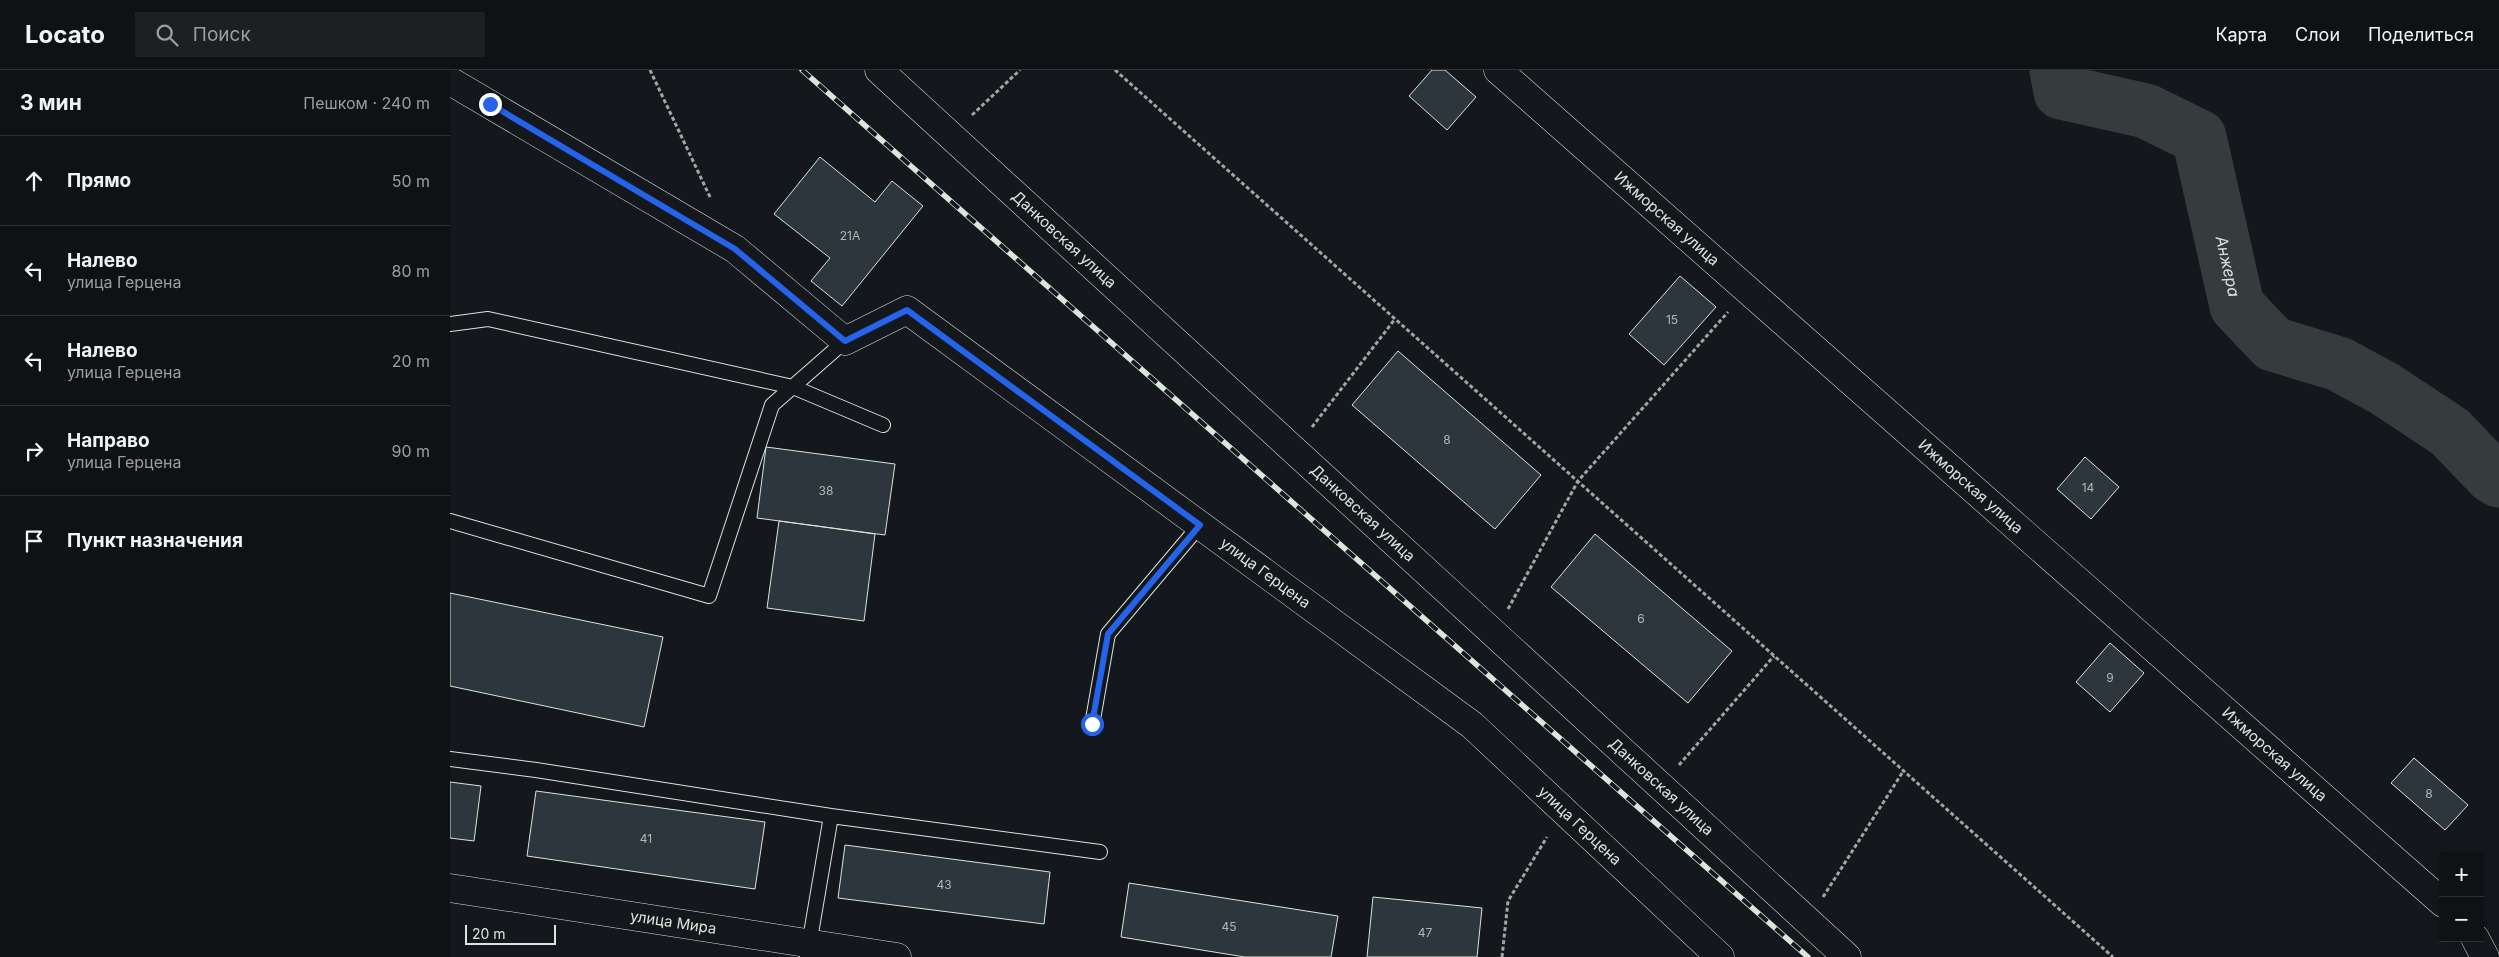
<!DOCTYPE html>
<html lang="ru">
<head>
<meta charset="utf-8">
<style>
  body { margin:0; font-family:Inter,sans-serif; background:#1d2022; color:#f1f3f6 }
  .controls { position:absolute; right:15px; bottom:15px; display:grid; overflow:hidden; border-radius:0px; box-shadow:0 2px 12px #0003 }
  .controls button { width:45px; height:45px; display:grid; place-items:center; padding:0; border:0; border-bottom:1px solid #2f3234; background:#0f1215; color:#f1f3f6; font:25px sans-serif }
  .scale { position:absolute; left:15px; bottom:12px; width:91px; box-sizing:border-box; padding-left:5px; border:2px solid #d8e6dc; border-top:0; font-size:14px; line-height:18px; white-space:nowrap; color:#d8e6dc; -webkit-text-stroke:4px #14181c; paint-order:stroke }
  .stop { position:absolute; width:15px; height:15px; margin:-11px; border:4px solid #2563eb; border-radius:50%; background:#fff }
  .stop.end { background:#2563eb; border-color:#fff; box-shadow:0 1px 5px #0008 }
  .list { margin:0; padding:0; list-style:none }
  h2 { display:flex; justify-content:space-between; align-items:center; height:65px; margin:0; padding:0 20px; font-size:21px }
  h2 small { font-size:16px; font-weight:400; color:#9b9ea0 }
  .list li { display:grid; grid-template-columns:32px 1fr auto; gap:15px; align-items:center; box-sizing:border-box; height:90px; padding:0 20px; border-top:1px solid #2f3234 }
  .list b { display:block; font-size:19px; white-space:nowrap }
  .list p { margin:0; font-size:16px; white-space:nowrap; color:#9b9ea0 }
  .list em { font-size:16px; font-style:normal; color:#9b9ea0 }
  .icon { flex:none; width:28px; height:28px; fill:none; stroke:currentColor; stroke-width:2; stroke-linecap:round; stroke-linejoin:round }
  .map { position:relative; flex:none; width:2049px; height:887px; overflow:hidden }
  header { display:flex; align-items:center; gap:30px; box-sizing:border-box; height:70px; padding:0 25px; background:#0f1215; border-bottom:1px solid #2f3234 }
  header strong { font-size:24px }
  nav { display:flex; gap:28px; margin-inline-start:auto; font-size:18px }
  .search { width:350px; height:45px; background:#1d2022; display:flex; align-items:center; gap:12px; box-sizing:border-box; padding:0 18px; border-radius:0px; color:#9b9ea0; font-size:19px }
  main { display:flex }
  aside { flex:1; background:#0f1215 }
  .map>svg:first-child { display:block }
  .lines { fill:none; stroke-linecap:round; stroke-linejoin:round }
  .river { stroke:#363b3e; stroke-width:55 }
  .building { fill:#2c363c; stroke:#d8e6dc }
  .lane-casing { stroke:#d8e6dc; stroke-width:16 }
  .street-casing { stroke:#d8e6dc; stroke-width:29 }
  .secondary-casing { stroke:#d8e6dc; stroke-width:29 }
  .path { stroke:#9da8a2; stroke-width:3; stroke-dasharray:4 2.5; stroke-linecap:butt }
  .lane { stroke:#14181c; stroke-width:14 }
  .street { stroke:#14181c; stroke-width:28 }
  .secondary { stroke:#14181c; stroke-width:28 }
  .rail-casing { stroke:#d8e6dc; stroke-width:5.5 }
  .rail { stroke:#14181c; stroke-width:4; stroke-dasharray:11; stroke-linecap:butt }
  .route { stroke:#2563eb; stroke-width:6 }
  .labels { text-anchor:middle; stroke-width:4; stroke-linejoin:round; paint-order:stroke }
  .number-label { font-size:12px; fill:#adbab4 }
  .street-label { font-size:15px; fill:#d8e6dc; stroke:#14181c }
  .water-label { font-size:16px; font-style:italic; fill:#d8e6dc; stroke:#14181c }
</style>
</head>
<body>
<header>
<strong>Locato</strong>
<div class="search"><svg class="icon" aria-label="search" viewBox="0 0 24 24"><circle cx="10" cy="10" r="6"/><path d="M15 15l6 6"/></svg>Поиск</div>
<nav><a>Карта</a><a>Слои</a><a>Поделиться</a></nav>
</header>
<main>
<aside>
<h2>3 мин<small>Пешком · 240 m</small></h2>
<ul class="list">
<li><svg class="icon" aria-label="ahead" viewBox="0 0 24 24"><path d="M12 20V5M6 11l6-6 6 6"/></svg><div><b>Прямо</b></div><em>50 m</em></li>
<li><svg class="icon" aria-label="left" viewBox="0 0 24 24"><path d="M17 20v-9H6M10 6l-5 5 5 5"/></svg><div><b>Налево</b><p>улица Герцена</p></div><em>80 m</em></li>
<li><svg class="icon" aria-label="left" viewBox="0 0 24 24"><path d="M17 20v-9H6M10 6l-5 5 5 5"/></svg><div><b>Налево</b><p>улица Герцена</p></div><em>20 m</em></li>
<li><svg class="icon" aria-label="right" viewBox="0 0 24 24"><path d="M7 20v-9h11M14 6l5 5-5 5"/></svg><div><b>Направо</b><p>улица Герцена</p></div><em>90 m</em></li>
<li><svg class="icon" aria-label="arrive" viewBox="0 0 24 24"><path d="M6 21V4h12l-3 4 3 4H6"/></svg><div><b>Пункт назначения</b></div></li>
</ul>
</aside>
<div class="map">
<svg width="2049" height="887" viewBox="0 0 2049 887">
  <rect width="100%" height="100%" fill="#14181c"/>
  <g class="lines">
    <path class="river" id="s1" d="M1607 0 1611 22 1696 41 1749 67 1787 236 1823 274 1889 294 1935 319 2000 362 2042 406 2049 410"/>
  </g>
  <path class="building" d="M982 0H995L1026 27 997 60 959 26Z
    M370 87 425 132 442 111 473 136 392 236 361 211 380 188 324 144Z
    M1230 206 1266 237 1214 295 1179 264Z
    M948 281 1091 405 1045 459 902 335Z
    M316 377 445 394 435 465 307 448Z
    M1635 387 1669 417 1641 449 1607 419Z
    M329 451 425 464 414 551 317 538Z
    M1145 464 1282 581 1238 633 1101 517Z
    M0 523 213 567 194 657 0 616Z
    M1660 573 1694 603 1660 642 1626 612Z
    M1964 688 2018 735 1995 760 1941 713Z
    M0 712 31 716 24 771 0 768Z
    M86 721 315 752 305 819 77 786Z
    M395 775 600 802 594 854 388 828Z
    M679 813 888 846 881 887H795L671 867Z
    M923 827 1032 838 1027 887H917Z"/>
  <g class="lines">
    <g class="lane-casing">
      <path id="lane" d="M0 254 38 249 343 317 433 355
        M0 451 259 526 322 335 395 271
        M642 655 658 564 750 455
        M0 689 86 700 381 746
        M357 887 381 746 650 782"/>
    </g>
    <g class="street-casing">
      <g id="street">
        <path id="s2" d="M429 0 1397 887"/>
        <path id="s3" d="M1048 0 1993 833"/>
        <path id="s4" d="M0 11 285 179 395 271 457 240 1022 655 1270 887"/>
        <path d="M2025 868 2035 887"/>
      </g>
    </g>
    <g class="secondary-casing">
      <g id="secondary">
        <path id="s5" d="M0 818 447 887"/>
      </g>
    </g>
    <path class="path" d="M200 0 261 129
      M665 0 1663 887
      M522 45 570 0
      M862 357 945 249
      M1058 539 1128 411 1278 242
      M1229 695 1324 586
      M1373 827 1454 700
      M1052 887 1058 831 1097 767"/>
    <use href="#lane" class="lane"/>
    <use href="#street" class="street"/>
    <use href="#secondary" class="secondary"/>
    <g class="rail-casing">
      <path id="rail" d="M352 0 1358 887"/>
    </g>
    <use href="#rail" class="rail"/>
  </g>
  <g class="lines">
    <path class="route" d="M40 34 285 179 395 271 457 240 750 455 658 564 642 654"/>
  </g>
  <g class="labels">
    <g class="number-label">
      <text x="400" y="170">21А</text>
      <text x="1222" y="254">15</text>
      <text x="997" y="374">8</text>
      <text x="1638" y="422">14</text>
      <text x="376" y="425">38</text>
      <text x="1191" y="553">6</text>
      <text x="1660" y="612">9</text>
      <text x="1979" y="728">8</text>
      <text x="196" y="773">41</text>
      <text x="494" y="819">43</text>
      <text x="779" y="861">45</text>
      <text x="975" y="867">47</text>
    </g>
    <g class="street-label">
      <text dy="5" stroke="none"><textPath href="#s3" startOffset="225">Ижморская улица</textPath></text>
      <text dy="5" stroke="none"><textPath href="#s2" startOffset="251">Данковская улица</textPath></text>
      <text dy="5" stroke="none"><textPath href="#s3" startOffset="630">Ижморская улица</textPath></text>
      <text dy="5" stroke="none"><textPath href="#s2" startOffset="656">Данковская улица</textPath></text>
      <text dy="5" stroke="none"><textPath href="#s4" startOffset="988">улица Герцена</textPath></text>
      <text dy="5" stroke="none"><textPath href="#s3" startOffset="1035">Ижморская улица</textPath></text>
      <text dy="5" stroke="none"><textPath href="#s2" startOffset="1061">Данковская улица</textPath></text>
      <text dy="5" stroke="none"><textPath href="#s4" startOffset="1392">улица Герцена</textPath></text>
      <text dy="5" stroke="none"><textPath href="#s5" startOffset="226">улица Мира</textPath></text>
    </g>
    <g class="water-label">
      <text dy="6" stroke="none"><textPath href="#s1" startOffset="301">Анжера</textPath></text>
    </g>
  </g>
</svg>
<div class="controls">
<button>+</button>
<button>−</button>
</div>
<div class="scale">20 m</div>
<div class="stop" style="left:642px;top:654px"></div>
<div class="stop end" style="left:40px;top:34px"></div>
</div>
</main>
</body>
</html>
